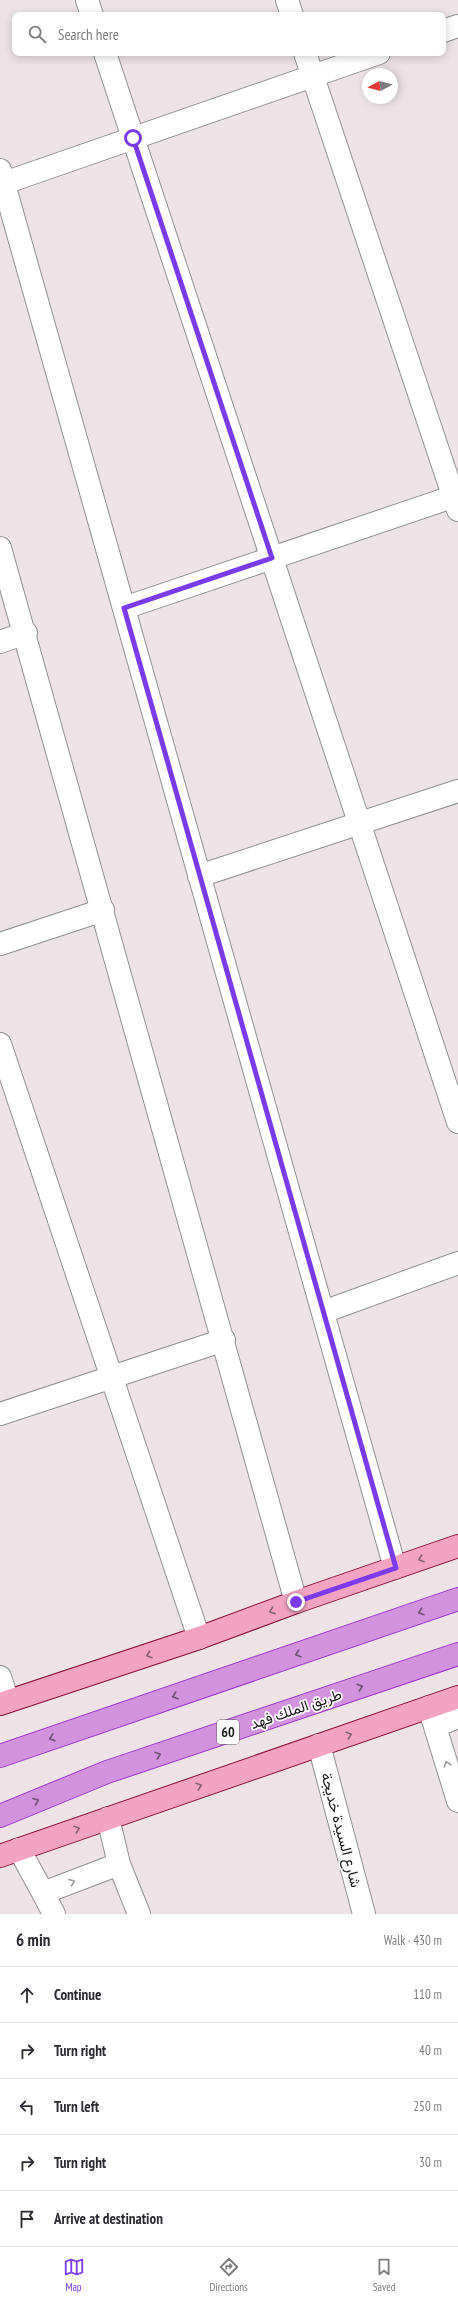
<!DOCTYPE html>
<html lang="en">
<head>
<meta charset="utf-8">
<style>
  body { margin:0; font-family:"PT Sans Narrow",Vazirmatn,sans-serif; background:#f7f7f7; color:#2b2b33 }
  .compass { position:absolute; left:362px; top:68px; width:36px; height:36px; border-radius:50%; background:#fff; box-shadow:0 2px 10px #0003; rotate:263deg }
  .stop { position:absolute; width:12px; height:12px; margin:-9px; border:3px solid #7c3aed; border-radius:50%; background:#fff }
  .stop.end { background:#7c3aed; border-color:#fff; box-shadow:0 1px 4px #0008 }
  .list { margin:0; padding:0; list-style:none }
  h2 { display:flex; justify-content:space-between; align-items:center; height:52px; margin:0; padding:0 16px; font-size:17px }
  h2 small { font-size:13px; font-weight:400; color:#7c7c81 }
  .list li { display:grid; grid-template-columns:26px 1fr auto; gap:12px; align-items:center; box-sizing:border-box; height:56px; padding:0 16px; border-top:1px solid #e1e1e2 }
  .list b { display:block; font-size:15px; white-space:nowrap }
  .list em { font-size:13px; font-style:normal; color:#7c7c81 }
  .icon { flex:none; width:22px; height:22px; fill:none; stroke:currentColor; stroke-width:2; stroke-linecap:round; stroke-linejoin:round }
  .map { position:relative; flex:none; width:458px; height:1914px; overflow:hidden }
  .search { position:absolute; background:#fff; box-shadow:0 2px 10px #0003; left:12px; right:12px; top:12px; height:44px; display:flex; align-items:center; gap:10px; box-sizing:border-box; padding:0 14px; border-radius:8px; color:#7c7c81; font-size:15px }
  .sheet { height:332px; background:#fff }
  nav { display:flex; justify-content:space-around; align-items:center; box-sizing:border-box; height:56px; border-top:1px solid #e1e1e2; background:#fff; font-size:11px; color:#7c7c81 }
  nav a { display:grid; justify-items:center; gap:2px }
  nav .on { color:#7c3aed }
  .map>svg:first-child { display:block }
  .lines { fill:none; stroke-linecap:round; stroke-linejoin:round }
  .minor-casing { stroke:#909090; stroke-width:24 }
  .major-casing { stroke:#860f32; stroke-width:24 }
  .highway-casing { stroke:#9a35c6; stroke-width:24 }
  .minor { stroke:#fff; stroke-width:22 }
  .major { stroke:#f2a3c2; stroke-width:22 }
  .highway { stroke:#d292dd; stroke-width:22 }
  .oneway { stroke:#87606f }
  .oneway2 { stroke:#6e5173 }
  .oneway3 { stroke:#999 }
  .route { stroke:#7c3aed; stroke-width:5 }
  .labels { text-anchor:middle; stroke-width:3.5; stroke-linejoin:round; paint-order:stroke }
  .shield { fill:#fff; stroke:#606060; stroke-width:1 }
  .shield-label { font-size:14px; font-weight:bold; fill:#1c1c1c }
  .street-label { font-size:15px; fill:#1c1c1c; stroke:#fff }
</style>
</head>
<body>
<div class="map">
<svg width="458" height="1914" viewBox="0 0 458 1914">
  <rect width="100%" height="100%" fill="#ede3e6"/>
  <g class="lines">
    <g class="minor-casing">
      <path id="minor" d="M87 0 92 15
        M287 0 292 15
        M443 31 458 26
        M105 53 458 1122
        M305 53 458 510
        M0 170 395 1568
        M4 183 379 53
        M0 548 296 1602
        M124 608 458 495
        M0 642 26 633
        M199 876 458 791
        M0 944 103 910
        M0 1044 199 1638
        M323 1312 458 1263
        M0 1414 224 1340
        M0 1677 8 1701
        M429 1707 458 1801
        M435 1726 458 1717
        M319 1745 364 1914
        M19 1849 43 1893 119 1864 108 1818
        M119 1864 139 1914
        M43 1893 54 1914"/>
    </g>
    <g class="major-casing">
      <path id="major" d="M0 1704 199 1638 296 1602 458 1546
        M0 1856 458 1697"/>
    </g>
    <g class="highway-casing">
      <path id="highway" d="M0 1756 458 1599
        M0 1816 107 1772 458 1654"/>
    </g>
    <use href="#minor" class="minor"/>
    <use href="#major" class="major"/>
    <use href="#highway" class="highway"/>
  </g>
  <defs><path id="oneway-chevron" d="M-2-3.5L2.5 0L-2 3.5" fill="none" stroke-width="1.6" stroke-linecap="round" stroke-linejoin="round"/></defs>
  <g class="oneway">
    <use href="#oneway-chevron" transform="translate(421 1559) rotate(161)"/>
    <use href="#oneway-chevron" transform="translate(272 1611) rotate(159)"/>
    <use href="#oneway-chevron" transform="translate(149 1655) rotate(162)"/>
    <use href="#oneway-chevron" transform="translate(349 1735) rotate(-19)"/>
    <use href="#oneway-chevron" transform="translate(199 1786) rotate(-19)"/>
    <use href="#oneway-chevron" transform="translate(77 1829) rotate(-19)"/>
  </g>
  <g class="oneway2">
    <use href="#oneway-chevron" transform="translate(421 1612) rotate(161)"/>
    <use href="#oneway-chevron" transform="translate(298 1654) rotate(161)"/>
    <use href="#oneway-chevron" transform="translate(360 1687) rotate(-19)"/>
    <use href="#oneway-chevron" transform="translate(175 1696) rotate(161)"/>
    <use href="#oneway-chevron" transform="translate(52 1738) rotate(161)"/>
    <use href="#oneway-chevron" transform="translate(158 1755) rotate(-19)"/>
    <use href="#oneway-chevron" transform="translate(36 1801) rotate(-22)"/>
  </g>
  <g class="oneway3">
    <use href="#oneway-chevron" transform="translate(447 1764) rotate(-107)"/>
    <use href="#oneway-chevron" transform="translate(72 1882) rotate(-21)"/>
  </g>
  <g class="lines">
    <path class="route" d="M133 138 272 558 124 608 396 1568 296 1602"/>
  </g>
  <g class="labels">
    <rect class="shield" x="217" y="1720" width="22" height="24" rx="3"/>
    <g class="shield-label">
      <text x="228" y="1737">60</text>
    </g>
    <g class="street-label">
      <text transform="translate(296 1709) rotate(-19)" y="5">طريق الملك فهد</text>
      <text transform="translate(341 1830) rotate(75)" y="5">شارع السيدة خديجة</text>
    </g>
  </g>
</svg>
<svg class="compass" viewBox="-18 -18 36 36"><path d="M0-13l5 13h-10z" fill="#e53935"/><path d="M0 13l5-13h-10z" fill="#7c7c81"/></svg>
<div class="stop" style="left:133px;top:138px"></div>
<div class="stop end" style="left:296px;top:1602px"></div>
<div class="search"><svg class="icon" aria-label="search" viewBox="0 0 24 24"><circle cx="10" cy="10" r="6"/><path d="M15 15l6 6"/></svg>Search here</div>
</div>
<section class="sheet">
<h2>6 min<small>Walk · 430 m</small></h2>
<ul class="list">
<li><svg class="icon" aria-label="ahead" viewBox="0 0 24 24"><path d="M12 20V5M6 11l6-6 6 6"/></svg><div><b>Continue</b></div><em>110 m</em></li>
<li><svg class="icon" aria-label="right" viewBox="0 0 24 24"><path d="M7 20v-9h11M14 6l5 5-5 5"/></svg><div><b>Turn right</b></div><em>40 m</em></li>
<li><svg class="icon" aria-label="left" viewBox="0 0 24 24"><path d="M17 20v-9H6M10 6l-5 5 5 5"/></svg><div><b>Turn left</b></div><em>250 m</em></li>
<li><svg class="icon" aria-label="right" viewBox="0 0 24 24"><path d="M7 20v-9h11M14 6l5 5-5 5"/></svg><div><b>Turn right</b></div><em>30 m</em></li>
<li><svg class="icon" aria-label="arrive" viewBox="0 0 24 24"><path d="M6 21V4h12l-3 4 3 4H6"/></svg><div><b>Arrive at destination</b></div></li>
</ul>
</section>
<nav>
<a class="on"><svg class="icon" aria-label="map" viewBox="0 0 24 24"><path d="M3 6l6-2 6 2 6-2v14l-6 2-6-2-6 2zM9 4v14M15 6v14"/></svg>Map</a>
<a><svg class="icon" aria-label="directions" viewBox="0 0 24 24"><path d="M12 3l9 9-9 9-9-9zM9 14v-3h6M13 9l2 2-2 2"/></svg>Directions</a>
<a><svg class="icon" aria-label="saved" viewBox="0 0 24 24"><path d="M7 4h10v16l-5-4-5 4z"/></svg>Saved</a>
</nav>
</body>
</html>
